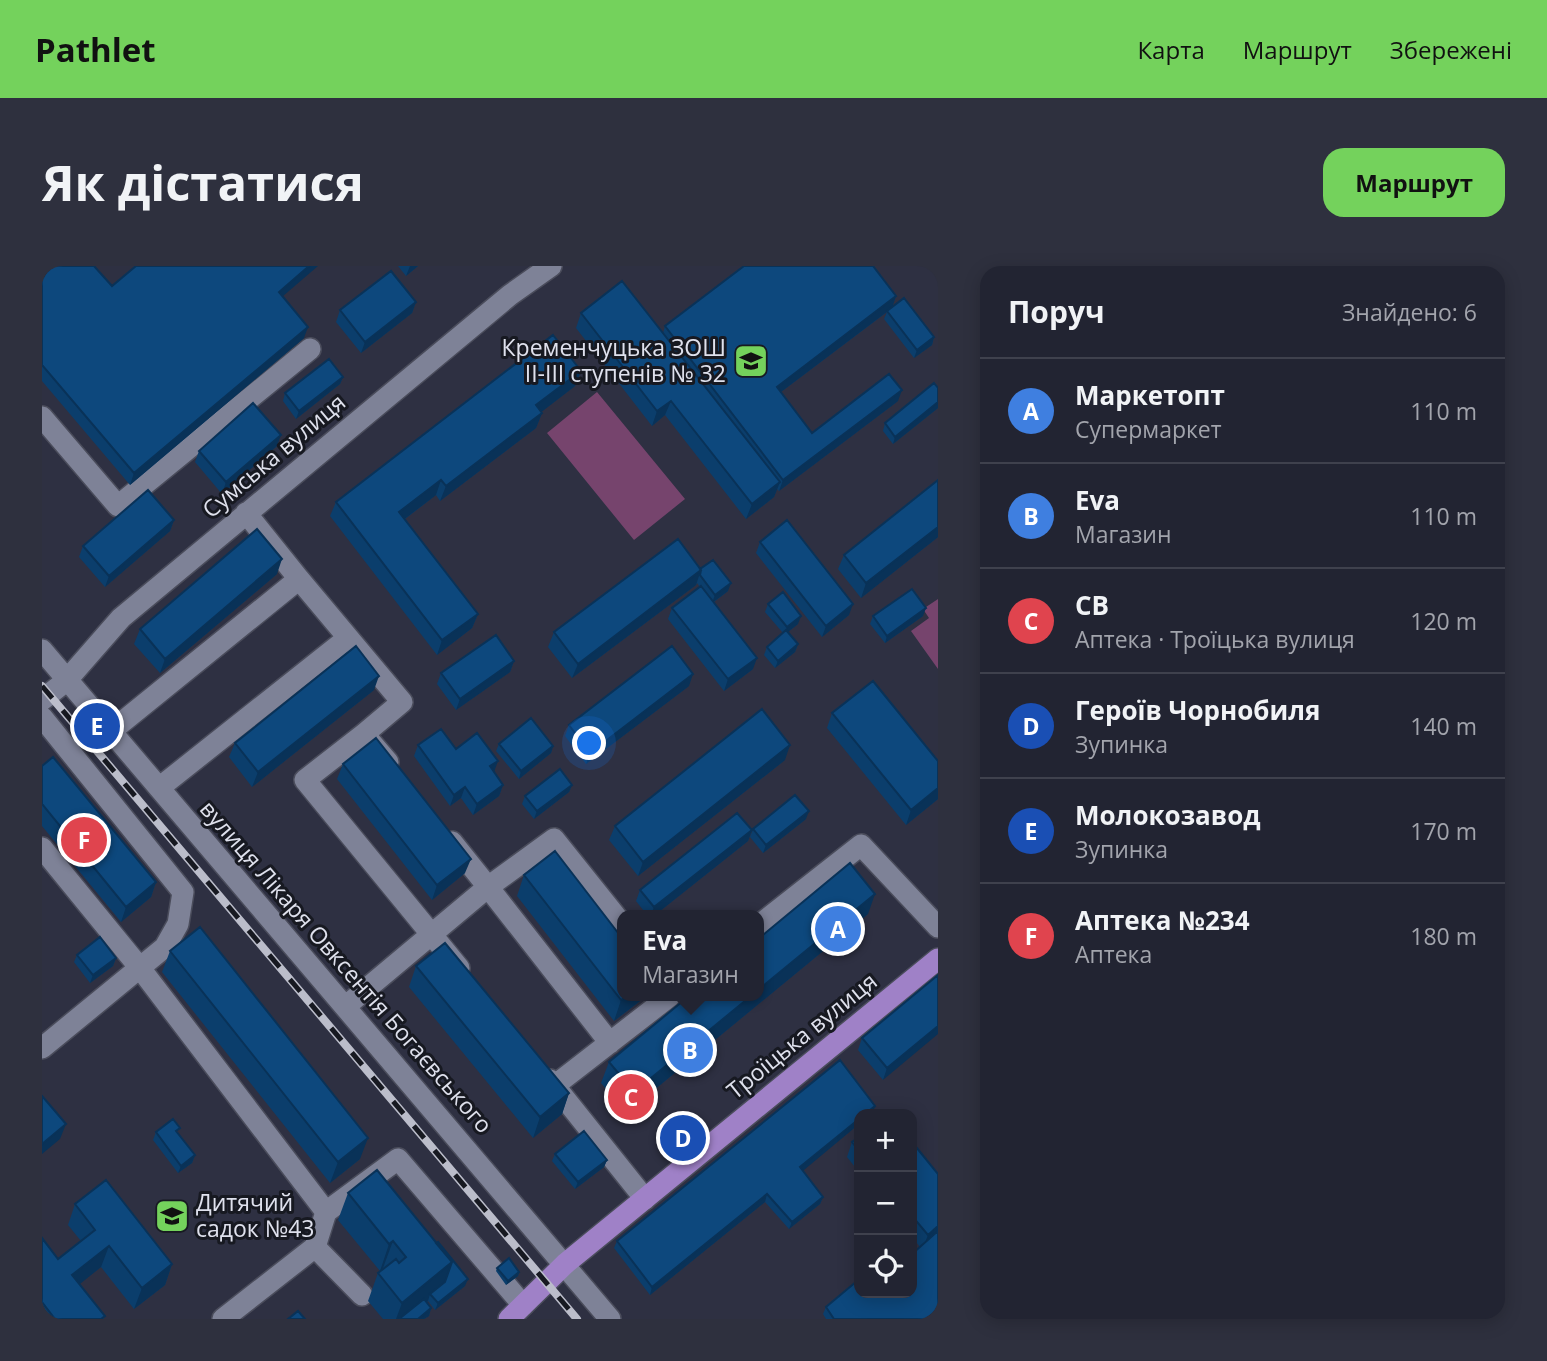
<!DOCTYPE html>
<html lang="uk">
<head>
<meta charset="utf-8">
<style>
  body { margin:0; font-family:"Open Sans",sans-serif; background:#2e303e; color:#f1f3f6 }
  .controls { position:absolute; right:21px; bottom:21px; display:grid; overflow:hidden; border-radius:14px; box-shadow:0 4px 18px #0003 }
  .controls button { width:63px; height:63px; display:grid; place-items:center; padding:0; border:0; border-bottom:2px solid #3f414d; background:#222432; color:#f1f3f6; font:35px sans-serif }
  .you { position:absolute; left:548px; top:478px; width:24px; height:24px; margin:-18px; border:5px solid #fff; border-radius:50%; background:#1a73e8; box-shadow:0 0 0 10px #1a73e833 }
  .badge { display:grid; place-items:center; width:46px; height:46px; border-radius:50%; background:#74d25c; color:#fff; font-size:23px; font-weight:700 }
  .pin { position:absolute; translate:-50% -50%; border:4px solid #fff; box-shadow:0 2px 7px #0006 }
  .popup { position:absolute; left:575px; top:644px; width:147px; height:91px; box-sizing:border-box; display:grid; place-content:center; border-radius:14px; background:#222432; filter:drop-shadow(0 2px 5px #0005); font-size:23px; white-space:nowrap; color:#a2a4ac }
  .popup b { font-size:26px; color:#f1f3f6 }
  .popup::after { content:''; position:absolute; left:50%; top:100%; margin-left:-14px; border:14px solid transparent; border-top-color:#222432 }
  .list { margin:0; padding:0; list-style:none }
  h2 { display:flex; justify-content:space-between; align-items:center; height:91px; margin:0; padding:0 28px; font-size:30px }
  h2 small { font-size:23px; font-weight:400; color:#a2a4ac }
  .list li { display:grid; grid-template-columns:46px 1fr auto; gap:21px; align-items:center; box-sizing:border-box; height:105px; padding:0 28px; border-top:2px solid #3f414d }
  .list b { display:block; font-size:26px; white-space:nowrap }
  .list p { margin:0; font-size:23px; white-space:nowrap; color:#a2a4ac }
  .list em { font-size:23px; font-style:normal; color:#a2a4ac }
  .icon { flex:none; width:38px; height:38px; fill:none; stroke:currentColor; stroke-width:2; stroke-linecap:round; stroke-linejoin:round }
  .map { position:relative; flex:none; width:896px; height:1053px; overflow:hidden; border-radius:21px }
  header { display:flex; align-items:center; gap:42px; box-sizing:border-box; height:98px; padding:0 35px; background:#74d25c; color:#111 }
  header strong { font-size:33px }
  nav { display:flex; gap:38px; margin-inline-start:auto; font-size:24px }
  .intro { display:flex; align-items:center; justify-content:space-between; box-sizing:border-box; height:168px; padding:0 42px }
  h1 { margin:0; font-size:49px }
  .button { padding:18px 32px; border-radius:21px; background:#74d25c; color:#111; font-size:24px; font-weight:700 }
  main { display:flex; gap:42px; padding:0 42px }
  aside { flex:1; background:#222432; border-radius:21px; box-shadow:0 4px 18px #0003 }
  .map>svg:first-child { display:block }
  .garden { fill:#76446d }
  .lines { fill:none; stroke-linecap:round; stroke-linejoin:round }
  .minor-casing { stroke:#4a4c5b; stroke-width:24 }
  .major-casing { stroke:#4a4c5b; stroke-width:24 }
  .minor { stroke:#7e8297; stroke-width:21 }
  .major { stroke:#9f81c7; stroke-width:21 }
  .rail-casing { stroke:#bbbdca; stroke-width:8 }
  .rail { stroke:#171921; stroke-width:5; stroke-dasharray:16; stroke-linecap:butt }
  .wall { fill:#0b3e6c }
  .shaded-wall { fill:#093258 }
  .building { fill:#0d487d; stroke:#093258; stroke-width:2 }
  .labels { text-anchor:middle; stroke-width:6; stroke-linejoin:round; paint-order:stroke }
  .poi-label { font-size:23px; fill:#dfe1ed; stroke:#171921; text-anchor:end }
  .street-label { font-size:23px; fill:#dfe1ed; stroke:#171921 }
</style>
</head>
<body>
<header>
<strong>Pathlet</strong>
<nav><a>Карта</a><a>Маршрут</a><a>Збережені</a></nav>
</header>
<div class="intro"><h1>Як дістатися</h1><a class="button">Маршрут</a></div>
<main>
<div class="map">
<svg width="896" height="1053" viewBox="0 0 896 1053">
  <rect width="100%" height="100%" fill="#2e3042"/>
  <path class="garden" d="M555 126 643 233 592 274 505 167Z
    M896 333V403L869 365 887 352 881 343Z"/>
  <g class="lines">
    <g class="minor-casing">
      <path id="minor" d="M0 151 76 240 268 83
        M257 313 360 436 322 468
        M0 384 568 1053
        M0 434 24 415 79 352 468 29 509 0
        M0 451 141 626 136 658 123 681 0 782
        M68 466 257 313 204 247
        M346 496 322 468 263 514 417 702
        M117 522 306 372
        M0 582 98 702 284 946
        M716 660 819 579 896 661
        M304 740 446 621 410 576
        M568 777 446 621 512 573 580 658
        M508 814 603 933
        M512 820 628 730
        M273 981 320 1029
        M181 1053 273 981 284 946 356 893 481 1039"/>
    </g>
    <g class="major-casing">
      <path id="major" d="M467 1053 523 998 896 693"/>
    </g>
    <use href="#minor" class="minor"/>
    <use href="#major" class="major"/>
    <g class="rail-casing">
      <path id="rail" d="M0 420 535 1053"/>
    </g>
    <use href="#rail" class="rail"/>
  </g>
  <path class="wall" d="M0 0 70 20 241 30 262 72 88 219 0 115Z
    M356 0H376L364 10Z
    M854 30 850 41 892 71 890 79 872 92 842 53 845 46 739 126 770 167 856 135 737 225 735 223 732 231 704 253 623 149 610 160 534 62 539 47 621 67 623 60Z
    M374 36 370 47 319 87 294 56 298 44Z
    M539 105 533 120 499 146 500 147 494 162 398 235 394 229 363 253 436 348 430 362 395 389 288 250 294 236Z
    M301 111 298 118 254 153 241 135 243 127Z
    M896 122V142L851 178 841 165 843 157Z
    M235 180 180 228 153 196 157 185Z
    M896 214V271L819 332 796 303 802 289Z
    M132 254 128 265 63 321 37 291 41 280Z
    M718 276 807 349 780 371 714 287Z
    M658 303 686 325 672 336 711 403 682 425 626 353 630 342 658 321 655 317 654 319 530 412 506 381 512 366Z
    M235 308 118 407 92 378 98 363Z
    M726 338 756 358 746 366 756 378 753 386 733 402 722 389 725 381 741 367 723 346Z
    M831 350H881L843 377 828 358Z
    M472 395 468 406 414 444 395 418 399 407Z
    M647 420 544 498 523 470 527 459Z
    M332 424 210 521 187 491 193 477Z
    M790 447 896 495V533L864 559 785 462Z
    M457 478 511 480 509 487 477 513 454 485Z
    M376 479 414 483 452 506 461 519 457 530 431 549 419 532 408 540 372 490Z
    M743 494 596 610 567 574 573 560Z
    M301 498 423 607 390 634 295 513Z
    M0 500 114 616 109 631 79 656 0 560Z
    M530 519 527 526 492 553 480 538 483 530Z
    M764 553 721 587 708 571 711 563Z
    M710 564 706 575 613 649H605L594 635 598 624Z
    M482 609 602 732 572 755 475 630Z
    M826 648 584 847 559 817 567 796Z
    M128 685 318 893 288 917 120 706Z
    M35 689 74 692 71 700 48 717 32 696Z
    M374 700 527 827 520 848 491 872 367 721Z
    M896 709 841 814 816 784 820 772Z
    M798 794 833 840 830 848H817V858L761 904 781 931 778 938 747 963 723 936 608 1029 572 982 575 975Z
    M114 866 153 889 150 897 136 907 111 874Z
    M817 871V906L805 891 810 876Z
    M870 876 896 908V1049L891 1053H784L781 1048 784 1041 825 1028 878 981 870 971Z
    M513 888 565 894 562 901 533 923 510 895Z
    M306 927 423 1020 393 1044 386 1035 385 1036 389 1042 387 1050 382 1053H341L326 1035 336 1007 342 1003 338 1005 296 954Z
    M33 938 130 998 123 1019 92 1043 59 1001 37 1018 62 1053H0V972L16 993 39 975 26 959Z
    M455 1002 477 1006 476 1010 464 1019 454 1005Z"/>
  <path class="shaded-wall" d="M267 0H276L233 37 237 26Z
    M368 0H376L364 10Z
    M854 30 850 42 731 132 735 121Z
    M374 36 370 47 319 87 323 76Z
    M266 61 262 72 88 219 92 207Z
    M892 71 890 79 872 92 875 84Z
    M539 105 533 120 489 154 494 139Z
    M301 111 298 118 254 153 257 145Z
    M860 124 856 135 737 225 741 214Z
    M629 135 623 149 610 160 615 145Z
    M896 136V142L851 178 853 171Z
    M500 147 494 162 398 235 404 220Z
    M239 169 235 180 180 228 184 216Z
    M399 214 394 229 352 261 357 246Z
    M738 216 732 231 704 253 710 238Z
    M132 254 128 265 63 321 67 310Z
    M896 261V271L819 332 824 317Z
    M240 293 235 308 118 407 123 393Z
    M659 304 654 319 530 412 536 398Z
    M689 317 686 325 670 337 673 329Z
    M811 338 807 349 780 371 784 360Z
    M884 342 881 350 843 377 845 370Z
    M436 348 430 362 395 389 400 374Z
    M759 350 756 358 742 369 745 361Z
    M756 378 753 386 733 402 736 395Z
    M715 392 711 403 682 425 686 413Z
    M472 395 468 406 414 444 418 433Z
    M651 408 647 420 544 498 548 487Z
    M337 410 332 424 210 521 216 506Z
    M748 479 743 494 596 610 601 596Z
    M511 480 509 487 477 513 479 505Z
    M456 495 452 506 448 500Z
    M461 519 457 530 431 549 435 538Z
    M530 519 527 526 492 553 495 545Z
    M423 521 419 532 408 540 412 529Z
    M896 522V533L864 559 869 544Z
    M767 545 764 553 721 587 724 579Z
    M710 564 706 575 613 649H609L612 641Z
    M429 593 423 607 390 634 395 619Z
    M114 616 109 631 79 656 84 641Z
    M833 628 826 648 584 847 592 826 709 730H716V724Z
    M74 692 71 700 48 717 51 709Z
    M585 730H603L602 732 572 755 579 734Z
    M896 760V768L841 814 845 802Z
    M527 827 520 848 491 872 498 851Z
    M833 840 830 848H823Z
    M817 853V858L756 909 758 901Z
    M24 858 18 873 0 888V878Z
    M326 872 318 893 288 917 296 896Z
    M153 889 150 897 136 907 139 900Z
    M565 894 562 901 533 923 536 916Z
    M725 928 723 936 608 1029 610 1021Z
    M781 931 778 938 747 963 750 956Z
    M896 960V970L880 984 886 969Z
    M351 975 341 1002 338 1005 347 978Z
    M67 980 59 1001 23 1030 30 1009Z
    M410 996 400 1024 388 1028 386 1035 364 1053H354L360 1037Z
    M130 998 123 1019 92 1043 100 1022Z
    M477 1006 476 1010 464 1019 466 1015Z
    M426 1013 423 1020 393 1044 396 1037Z
    M389 1042 387 1050 382 1053H376Z
    M896 1044V1049L891 1053H885Z"/>
  <path class="building" d="M0 0H52L70 20 94 0H267L237 26 266 61 92 207 0 99Z
    M702 0H831L854 30 735 121 770 167 847 108 860 124 741 214 623 60Z
    M349 5 374 36 323 76 298 44Z
    M580 15 738 216 710 238 629 135 615 145 539 47Z
    M862 32 892 71 875 84 845 45Z
    M511 69 539 105 494 139 500 147 404 220 399 214 357 246 436 348 400 374 294 236Z
    M287 93 301 111 257 145 243 127Z
    M892 117 896 122V136L853 171 843 157Z
    M211 137 239 169 184 216 157 185Z
    M896 214V261L824 317 802 289Z
    M106 224 132 254 67 310 41 280Z
    M745 254 811 338 784 360 718 276Z
    M215 263 240 293 123 393 98 363Z
    M636 273 659 304 536 398 512 366Z
    M671 294 689 317 673 329 658 309 659 304 658 303Z
    M659 320 715 392 686 413 630 342Z
    M870 323 884 342 845 370 831 350Z
    M741 326 759 350 745 361 726 338Z
    M744 364 756 378 736 395 725 381Z
    M454 369 472 395 418 433 399 407Z
    M314 380 337 410 216 506 193 477Z
    M630 380 651 408 548 487 527 459Z
    M831 415 896 495V522L869 544 790 447Z
    M720 443 748 479 601 596 573 560Z
    M489 452 511 480 479 505 457 478Z
    M399 463 414 483 435 467 456 495 448 500 461 519 435 538 423 521 412 529 376 479Z
    M334 472 429 593 395 619 301 498Z
    M11 491 114 616 84 641 0 538V500Z
    M518 503 530 519 495 545 483 530Z
    M753 529 767 545 724 579 711 563Z
    M695 547 710 564 612 641 598 624Z
    M513 585 580 672V730H585L579 734 482 609Z
    M808 597 833 628 716 724V673Z
    M158 661 326 872 296 896 128 685Z
    M58 671 74 692 51 709 35 689Z
    M403 677 527 827 498 851 374 700Z
    M896 709V760L845 802 820 772Z
    M647 730H709L592 826 567 796Z
    M798 794 833 840 823 848H817V853L758 901 781 931 750 956 725 928 610 1021 575 975Z
    M0 830 24 858 0 878Z
    M131 853 138 862 134 865 153 889 139 900 114 866Z
    M542 865 565 894 536 916 513 888Z
    M817 871V885L810 876Z
    M870 876 896 908V960L886 969 870 950Z
    M335 904 410 996 360 1037 336 1007 354 993 357 997 364 991 351 975 347 978 306 927Z
    M64 914 130 998 100 1022 67 980 30 1009 63 1050 59 1053H13L0 1036V972L16 993 53 964 33 938Z
    M896 965V1044L885 1053H792L784 1041 815 1015 817 1019V1027H824L825 1028 826 1027H870V988Z
    M396 976 426 1013 396 1037 388 1028 403 1016 410 996 394 977Z
    M467 992 477 1006 466 1015 455 1002Z
    M382 1033 389 1042 376 1053H357Z
    M256 1045 263 1053H246Z"/>
  <defs>
    <g id="school-square" transform="scale(1.75)"><rect x="-9" y="-9" width="18" height="18" rx="4" fill="#74d25c" stroke="#171921"/><path d="M0-5L7-2L0 1L-7-2ZM-4 1L0 2.5L4 1V4Q0 6-4 4Z" fill="#111"/></g>
  </defs>
  <g fill-rule="evenodd">
    <use href="#school-square" x="709" y="95"/>
    <use href="#school-square" x="130" y="950"/>
  </g>
  <g class="labels">
    <g class="poi-label">
      <text x="684" y="90">Кременчуцька ЗОШ<tspan x="684" dy="26">ІІ-ІІІ ступенів № 32</tspan></text>
      <text x="154" y="945" text-anchor="start">Дитячий<tspan x="154" dy="26">садок №43</tspan></text>
    </g>
    <g class="street-label">
      <text transform="translate(232 190) rotate(-40)" y="8">Сумська вулиця</text>
      <text transform="translate(304 701) rotate(49)" y="8">вулиця Лікаря Овксентія Богаєвського</text>
      <text transform="translate(760 770) rotate(-39)" y="8">Троїцька вулиця</text>
    </g>
  </g>
</svg>
<div class="controls">
<button>+</button>
<button>−</button>
<button><svg class="icon" aria-label="locate" viewBox="0 0 24 24"><circle cx="12" cy="12" r="6"/><path d="M12 2v4M12 18v4M2 12h4M18 12h4"/></svg></button>
</div>
<div class="you"></div>
<div class="pin badge" style="left:796px;top:663px;background:#3f7fe0">A</div>
<div class="pin badge" style="left:648px;top:784px;background:#3f7fe0">B</div>
<div class="popup"><b>Eva</b>Магазин</div>
<div class="pin badge" style="left:589px;top:831px;background:#e0444e">C</div>
<div class="pin badge" style="left:641px;top:872px;background:#1a4fb4">D</div>
<div class="pin badge" style="left:55px;top:460px;background:#1a4fb4">E</div>
<div class="pin badge" style="left:42px;top:574px;background:#e0444e">F</div>
</div>
<aside>
<h2>Поруч<small>Знайдено: 6</small></h2>
<ul class="list">
<li><span class="badge" style="background:#3f7fe0">A</span><div><b>Маркетопт</b><p>Супермаркет</p></div><em>110 m</em></li>
<li><span class="badge" style="background:#3f7fe0">B</span><div><b>Eva</b><p>Магазин</p></div><em>110 m</em></li>
<li><span class="badge" style="background:#e0444e">C</span><div><b>СВ</b><p>Аптека · Троїцька вулиця</p></div><em>120 m</em></li>
<li><span class="badge" style="background:#1a4fb4">D</span><div><b>Героїв Чорнобиля</b><p>Зупинка</p></div><em>140 m</em></li>
<li><span class="badge" style="background:#1a4fb4">E</span><div><b>Молокозавод</b><p>Зупинка</p></div><em>170 m</em></li>
<li><span class="badge" style="background:#e0444e">F</span><div><b>Аптека №234</b><p>Аптека</p></div><em>180 m</em></li>
</ul>
</aside>
</main>
</body>
</html>
